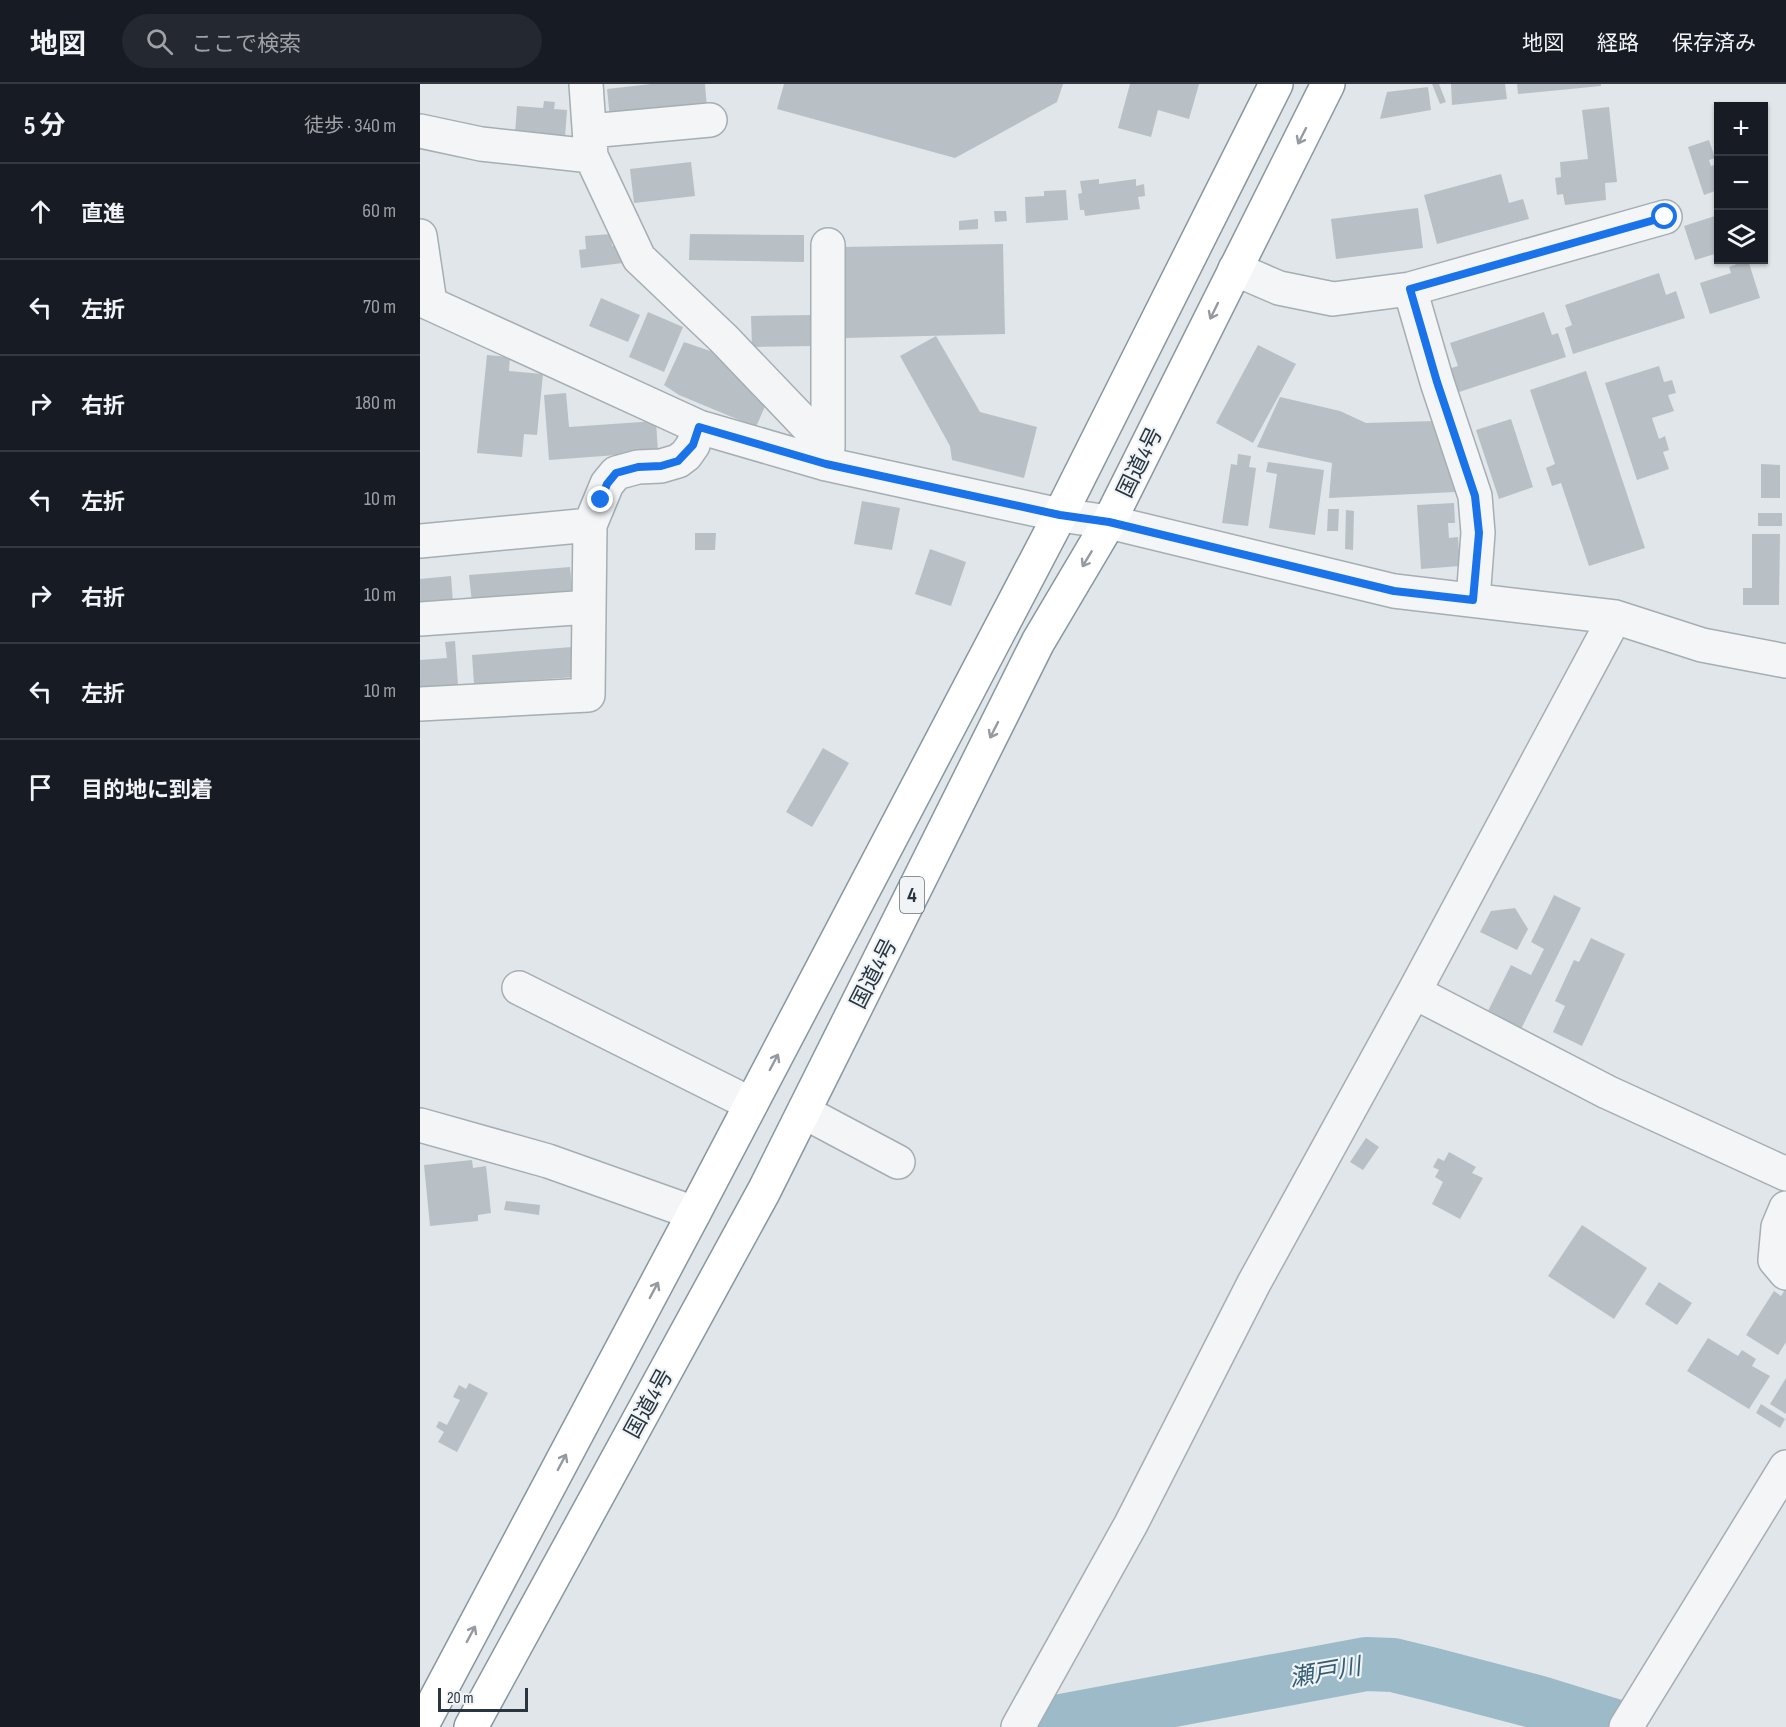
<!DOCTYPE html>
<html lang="ja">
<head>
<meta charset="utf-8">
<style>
  body { margin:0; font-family:"Sofia Sans Condensed","Noto Sans JP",sans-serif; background:#242831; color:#f1f3f6 }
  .controls { position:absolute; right:18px; top:18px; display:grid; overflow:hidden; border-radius:0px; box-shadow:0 2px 4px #0004 }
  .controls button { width:54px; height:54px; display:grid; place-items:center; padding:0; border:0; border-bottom:2px solid #363941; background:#171b24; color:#f1f3f6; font:30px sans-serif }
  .scale { position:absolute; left:18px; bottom:15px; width:90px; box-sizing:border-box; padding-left:6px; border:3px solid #293640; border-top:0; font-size:16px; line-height:21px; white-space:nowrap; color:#293640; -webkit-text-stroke:4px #f0f4f7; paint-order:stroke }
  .stop { position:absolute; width:18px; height:18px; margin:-14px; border:4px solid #1a73e8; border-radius:50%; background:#fff }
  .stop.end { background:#1a73e8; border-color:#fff; box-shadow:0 2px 6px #0008 }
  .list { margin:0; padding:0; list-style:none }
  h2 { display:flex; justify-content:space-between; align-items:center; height:78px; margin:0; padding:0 24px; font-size:26px }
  h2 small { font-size:20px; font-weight:400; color:#9ea1a6 }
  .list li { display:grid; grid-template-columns:39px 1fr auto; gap:18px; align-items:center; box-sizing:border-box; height:96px; padding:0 24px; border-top:2px solid #363941 }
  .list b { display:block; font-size:22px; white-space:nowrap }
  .list em { font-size:20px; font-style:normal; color:#9ea1a6 }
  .icon { flex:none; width:33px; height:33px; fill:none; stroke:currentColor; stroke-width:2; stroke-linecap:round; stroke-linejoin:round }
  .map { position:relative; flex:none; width:1366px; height:1643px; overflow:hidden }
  header { display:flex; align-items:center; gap:36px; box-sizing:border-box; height:84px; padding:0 30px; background:#171b24; border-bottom:2px solid #363941 }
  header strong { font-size:28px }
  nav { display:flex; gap:33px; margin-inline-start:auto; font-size:21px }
  .search { width:420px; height:54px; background:#242831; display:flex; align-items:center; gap:15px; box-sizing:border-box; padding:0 21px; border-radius:33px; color:#9ea1a6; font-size:22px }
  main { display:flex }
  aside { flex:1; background:#171b24 }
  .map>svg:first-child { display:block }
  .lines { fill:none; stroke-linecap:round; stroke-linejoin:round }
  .river { stroke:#9cbac8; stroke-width:54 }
  .building { fill:#b8c0c6 }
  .minor-casing { stroke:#a5aeb3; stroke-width:36 }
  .highway-casing { stroke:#88969f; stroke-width:36 }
  .minor { stroke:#f3f5f7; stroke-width:33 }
  .highway { stroke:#fff; stroke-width:33 }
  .oneway { stroke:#949aa0 }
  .route { stroke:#1a73e8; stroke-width:8 }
  .labels { text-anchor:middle; stroke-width:4.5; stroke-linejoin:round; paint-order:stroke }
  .shield { fill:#f0f4f7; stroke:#656f77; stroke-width:1.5 }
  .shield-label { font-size:21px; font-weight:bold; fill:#293640 }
  .street-label { font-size:22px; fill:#293640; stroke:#f0f4f7 }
  .water-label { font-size:24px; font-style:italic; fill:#345d74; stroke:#f0f4f7 }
</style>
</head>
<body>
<header>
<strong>地図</strong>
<div class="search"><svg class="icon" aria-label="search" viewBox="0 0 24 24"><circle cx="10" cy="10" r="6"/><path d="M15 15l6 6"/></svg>ここで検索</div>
<nav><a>地図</a><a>経路</a><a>保存済み</a></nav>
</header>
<main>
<aside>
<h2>5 分<small>徒歩 · 340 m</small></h2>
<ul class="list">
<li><svg class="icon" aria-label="ahead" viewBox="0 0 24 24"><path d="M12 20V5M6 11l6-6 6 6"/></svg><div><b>直進</b></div><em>60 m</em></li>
<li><svg class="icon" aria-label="left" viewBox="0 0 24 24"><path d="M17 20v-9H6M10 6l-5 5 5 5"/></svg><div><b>左折</b></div><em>70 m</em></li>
<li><svg class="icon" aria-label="right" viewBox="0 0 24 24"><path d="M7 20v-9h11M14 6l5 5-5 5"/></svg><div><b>右折</b></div><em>180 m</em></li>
<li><svg class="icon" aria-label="left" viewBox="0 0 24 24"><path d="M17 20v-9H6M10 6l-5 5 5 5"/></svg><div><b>左折</b></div><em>10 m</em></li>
<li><svg class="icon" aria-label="right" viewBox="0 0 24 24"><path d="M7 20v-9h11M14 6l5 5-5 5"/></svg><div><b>右折</b></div><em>10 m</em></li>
<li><svg class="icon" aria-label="left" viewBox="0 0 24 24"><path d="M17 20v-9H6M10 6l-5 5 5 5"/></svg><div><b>左折</b></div><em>10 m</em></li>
<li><svg class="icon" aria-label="arrive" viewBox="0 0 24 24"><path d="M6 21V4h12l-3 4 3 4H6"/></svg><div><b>目的地に到着</b></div></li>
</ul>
</aside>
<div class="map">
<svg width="1366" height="1643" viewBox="0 0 1366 1643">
  <rect width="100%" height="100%" fill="#e0e6e9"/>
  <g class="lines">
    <path class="river" d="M609 1643 946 1580 973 1581 1010 1590 1117 1618 1198 1643"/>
  </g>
  <path class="building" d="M231 0H285L287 24 190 34 187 5Z
    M364 0H643L637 18 535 74 357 25Z
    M710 0H779L769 35 738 26 731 53 698 44Z
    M1012 0H1019L1026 18 1020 20Z
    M1031 0H1085L1087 15 1032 21Z
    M1097 0H1181V2L1098 10Z
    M1008 3 1011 26 960 35 967 8Z
    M124 17 135 18 134 25 147 26 145 53 95 50 97 22 123 24Z
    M1189 23 1197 98 1185 99 1186 116 1145 121 1143 110 1137 111 1135 94 1141 93 1140 78 1168 75 1162 26Z
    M1289 56 1295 74 1289 76 1291 82 1298 80V106L1284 111 1268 63Z
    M271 78 275 112 214 119 210 85Z
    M1081 90 1089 119 1103 115 1109 135 1017 160 1004 111Z
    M679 95V100L716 95V102L724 100 725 112 718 113 720 125 665 132 664 126H660L658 110 662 109 660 97Z
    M646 106 648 136 606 139 605 113 624 112V107Z
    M998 124 1003 164 916 175 911 135Z
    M574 127H586L587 137 575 138Z
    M1298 131V169L1275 176 1264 142Z
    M558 135V145L539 146V137Z
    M191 150 192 162 200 161 203 179 161 184 159 166 166 165 165 152Z
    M270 150 384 151V178L269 176Z
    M583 160 585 250 425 254 423 163Z
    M1328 176 1340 214 1290 230 1280 199 1311 189 1309 183Z
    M1239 189 1246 211 1256 207 1265 234 1153 270 1145 244 1152 241 1145 221Z
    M181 214 220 231 208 258 169 242Z
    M228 228 263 243 244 288 209 273Z
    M1124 228 1132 251 1138 249 1146 273 1036 309 1028 285 1038 282 1030 259Z
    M393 231 394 262 332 263 331 232Z
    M516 252 560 328 617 343 604 394 532 376 530 362 480 272Z
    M264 258 302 271 346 320 336 343 259 311 244 301Z
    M838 261 876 280 833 359 796 339Z
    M67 271 90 273 89 287 123 290 117 351 104 350 102 373 57 369Z
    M1239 282 1244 298 1252 296 1256 309 1248 311 1254 327 1232 334 1239 355 1245 352 1249 366 1243 368 1249 385 1217 396 1185 299Z
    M1166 287 1225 464 1169 482 1141 399 1132 402 1126 384 1135 380 1110 306Z
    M146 309 149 343 236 337 238 368 129 376 124 311Z
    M860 313 920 327 946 339 1015 337 1036 408 909 414 912 379 837 363Z
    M1091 335 1113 403 1079 415 1056 346Z
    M818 370 831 372 829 383 836 384 828 442 802 439 811 380 817 381Z
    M848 378 904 386 895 451 849 444 857 390 846 388Z
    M1341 380 1360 381V414H1341Z
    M442 417 480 424 472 466 434 460Z
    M1034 419 1035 439H1028L1029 454 1038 453 1040 482 1001 485 997 421Z
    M908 425H919L918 447H907Z
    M926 426 934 427 933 466 925 465Z
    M1338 429H1362V442H1338Z
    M275 449H296L295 466H275Z
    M1332 450H1360L1359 521H1323V504H1332Z
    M510 465 546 478 531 522 495 510Z
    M150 483 153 511 52 519 49 491Z
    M31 492 33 519 0 522V495Z
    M35 557 38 601 0 604V576L27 574 25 558Z
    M152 563 155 593 54 600 52 571Z
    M403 664 429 679 392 743 366 728Z
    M1134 811 1161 824 1100 947 1066 931 1091 881 1111 891 1124 865 1111 858Z
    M1095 824 1108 845 1097 866 1060 848 1071 827Z
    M1171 854 1205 870 1162 962 1133 948 1145 922 1135 917 1154 876 1159 878Z
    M946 1054 959 1063 943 1086 930 1078Z
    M1029 1068 1056 1083 1052 1089 1063 1094 1040 1135 1012 1120 1023 1098 1015 1093 1019 1086 1013 1083 1018 1074 1024 1077Z
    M52 1076 53 1084 66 1082 71 1129 58 1131V1137L10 1142 4 1081Z
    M86 1117 120 1121 119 1131 84 1126Z
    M1162 1141 1227 1184 1194 1235 1128 1192Z
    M1239 1198 1272 1219 1257 1241 1225 1220Z
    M1366 1204V1258L1358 1271 1326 1251 1354 1207 1361 1212Z
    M1288 1254 1318 1272 1322 1266 1336 1275 1332 1282 1350 1292 1329 1325 1267 1287Z
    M1366 1294V1330L1350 1320Z
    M49 1299 68 1309 37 1368 18 1358 24 1348 16 1343 19 1337 27 1341 40 1316 33 1313 39 1301 46 1305Z
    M1341 1320 1365 1335 1360 1344 1336 1329Z"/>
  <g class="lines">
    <g class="minor-casing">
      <path id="minor" d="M166 0 171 72 219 174 304 255 391 346 406 380
        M0 47 61 60 171 72
        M170 47 290 36
        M0 152 10 219
        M815 185 859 204 913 215 990 205 1245 133
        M990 205 1017 298 1055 412 1058 449 1053 516
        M0 215 279 343 406 380 640 431 689 438 974 507 1195 533 1282 561 1366 577
        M406 376 408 363V161
        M0 457 170 441
        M0 535 169 523
        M0 620 168 611 170 441 187 400 196 389 218 383 241 382 258 377 266 371 273 361 279 343
        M99 904 331 1020
        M994 908 1187 1008 1366 1090
        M384 1028 478 1078
        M0 1041 128 1077 274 1129
        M1366 1124 1358 1143 1355 1176 1366 1189
        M598 1643 711 1440 834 1199 994 908 1195 533
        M1206 1643 1366 1383"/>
    </g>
    <g class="highway-casing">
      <path id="highway" d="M1 1643 274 1129 640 431 856 0
        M51 1643 344 1107 618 558 689 438 908 0"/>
    </g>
    <use href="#minor" class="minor"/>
    <use href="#highway" class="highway"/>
  </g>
  <defs><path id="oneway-shaft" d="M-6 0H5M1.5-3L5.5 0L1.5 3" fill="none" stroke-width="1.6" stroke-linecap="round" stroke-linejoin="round" transform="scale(1.5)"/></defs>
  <g class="oneway">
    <use href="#oneway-shaft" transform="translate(882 52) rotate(117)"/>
    <use href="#oneway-shaft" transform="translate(794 227) rotate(116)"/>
    <use href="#oneway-shaft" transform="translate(667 475) rotate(121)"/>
    <use href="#oneway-shaft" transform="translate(574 646) rotate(117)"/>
    <use href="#oneway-shaft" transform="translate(354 978) rotate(-62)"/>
    <use href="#oneway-shaft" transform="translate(234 1206) rotate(-62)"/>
    <use href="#oneway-shaft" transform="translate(142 1378) rotate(-62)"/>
    <use href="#oneway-shaft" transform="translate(51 1550) rotate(-62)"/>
  </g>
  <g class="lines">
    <path class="route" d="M181 416 187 400 196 389 218 383 241 382 258 377 273 361 279 343 406 380 640 431 689 438 974 507 1053 516 1059 449 1055 412 1017 298 990 205 1245 133"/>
  </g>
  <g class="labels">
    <rect class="shield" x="480" y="793" width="24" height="36" rx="4.5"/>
    <g class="shield-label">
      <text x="492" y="818">4</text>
    </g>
    <g class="street-label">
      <text transform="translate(719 378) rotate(-64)" y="8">国道4号</text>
      <text transform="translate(453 889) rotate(-63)" y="8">国道4号</text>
      <text transform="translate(228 1319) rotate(-61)" y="8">国道4号</text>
    </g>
    <g class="water-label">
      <text transform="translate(905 1588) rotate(-10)" y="8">瀬戸川</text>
    </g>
  </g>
</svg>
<div class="controls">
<button>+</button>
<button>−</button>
<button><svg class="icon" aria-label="layers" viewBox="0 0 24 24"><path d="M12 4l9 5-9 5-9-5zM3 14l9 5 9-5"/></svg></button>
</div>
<div class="scale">20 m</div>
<div class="stop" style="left:1245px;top:133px"></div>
<div class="stop end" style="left:181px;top:416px"></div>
</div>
</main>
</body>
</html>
